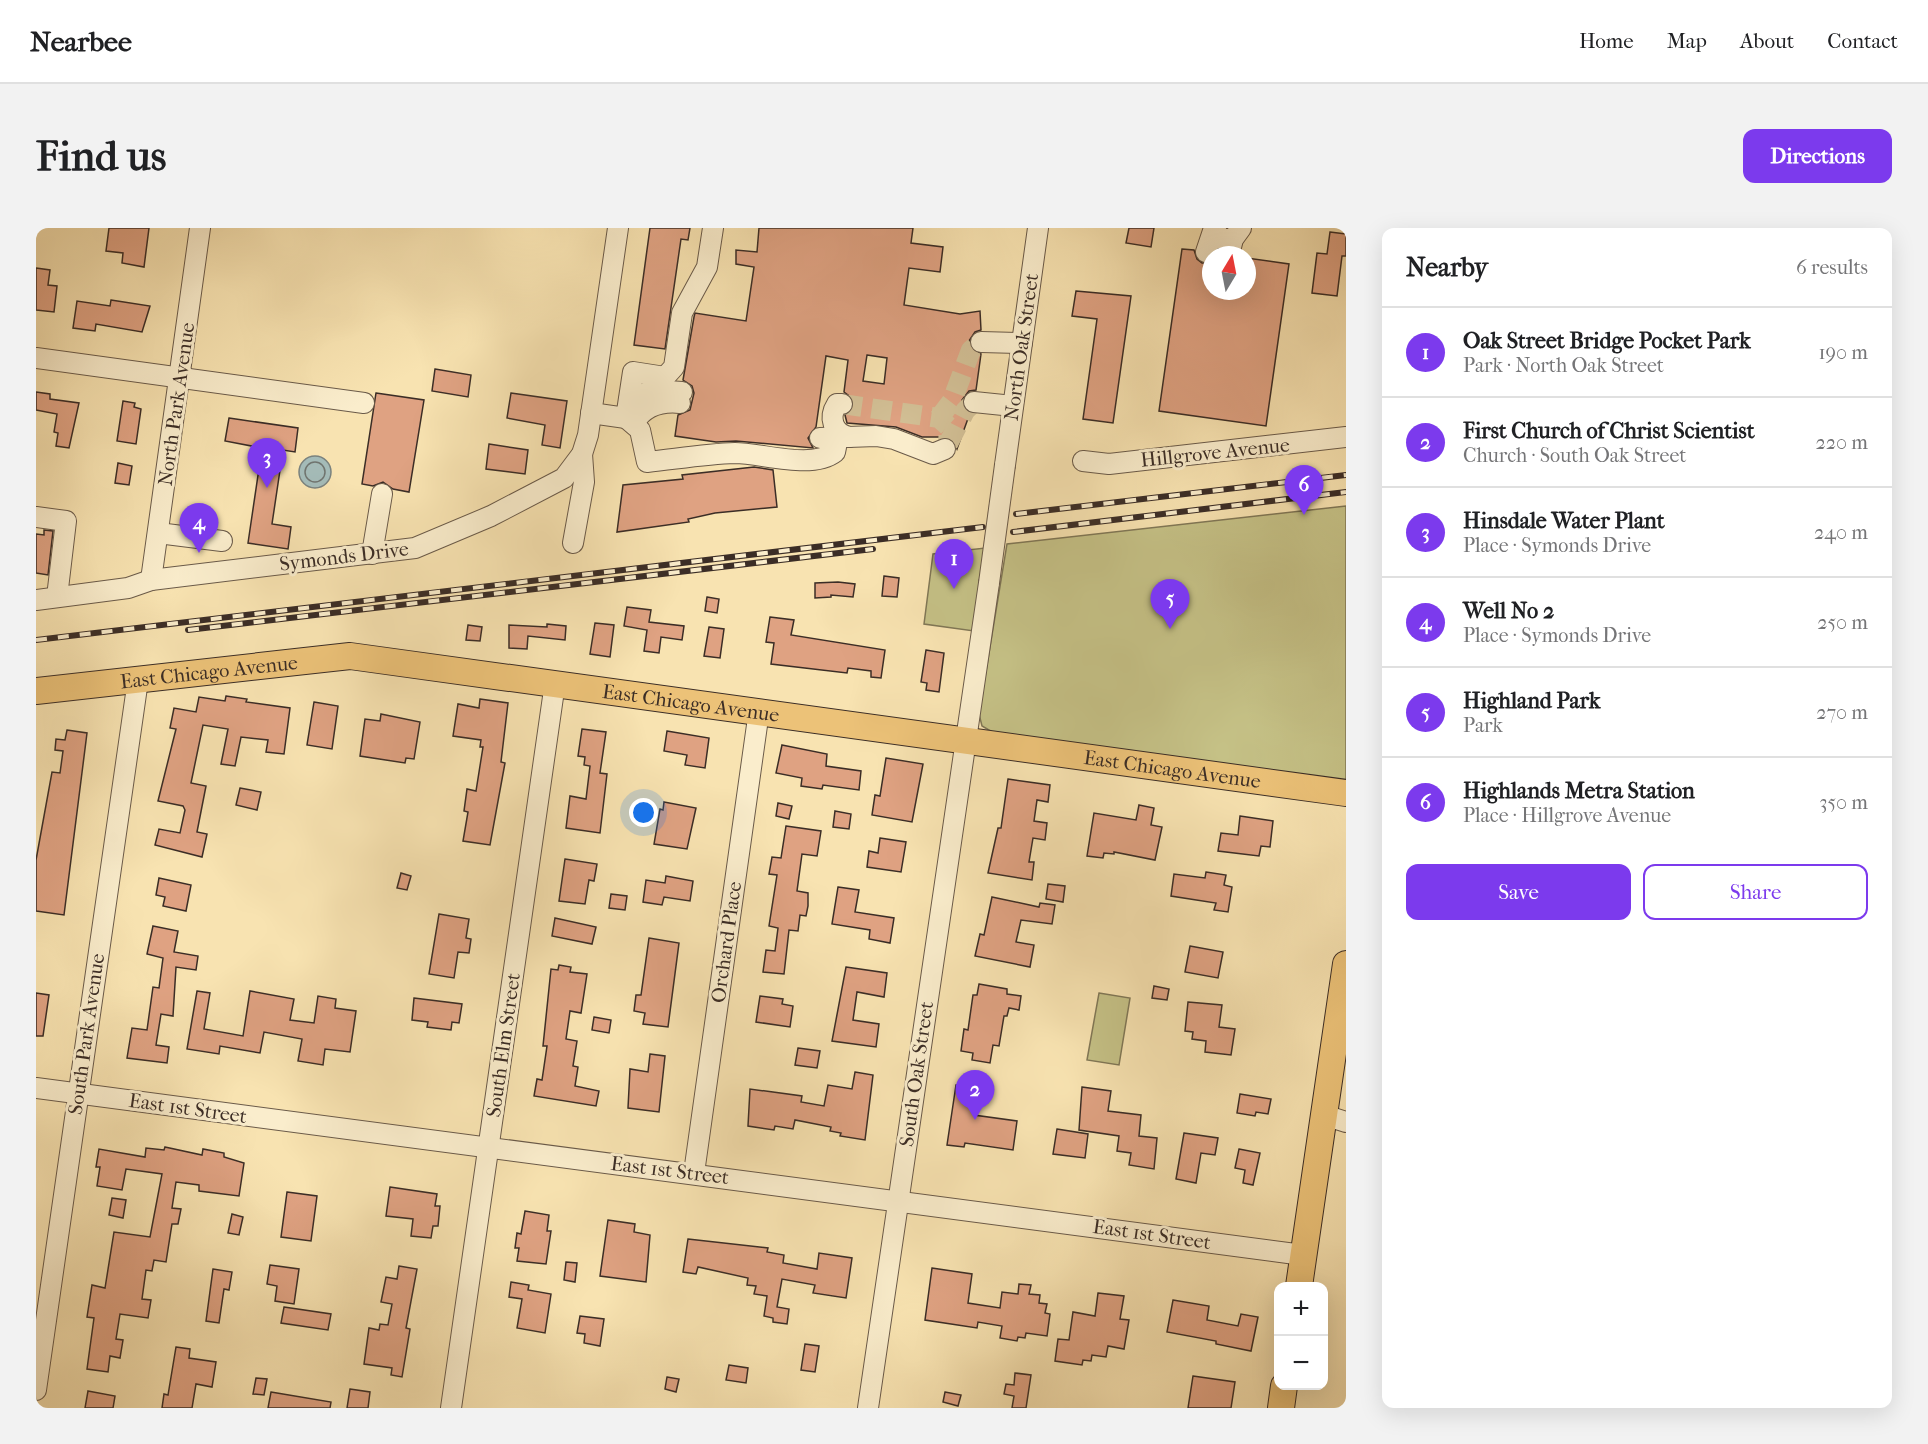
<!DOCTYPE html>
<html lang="en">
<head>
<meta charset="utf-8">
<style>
	body { margin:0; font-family:"IM FELL French Canon",serif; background:#f2f2f2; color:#202124 }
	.controls { position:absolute; right:18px; bottom:18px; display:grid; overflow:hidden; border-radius:12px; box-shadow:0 6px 24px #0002 }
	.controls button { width:54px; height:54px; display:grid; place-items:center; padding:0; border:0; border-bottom:2px solid #e0e0e0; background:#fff; color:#202124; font:30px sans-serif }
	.compass { position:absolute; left:1166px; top:18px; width:54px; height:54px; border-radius:50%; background:#fff; box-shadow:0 6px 24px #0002; rotate:10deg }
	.you { position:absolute; left:608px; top:585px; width:21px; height:21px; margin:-15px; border:4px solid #fff; border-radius:50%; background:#1a73e8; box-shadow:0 0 0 9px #1a73e833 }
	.badge { display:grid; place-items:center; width:39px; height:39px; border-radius:50%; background:#7c3aed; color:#fff; font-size:20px; font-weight:700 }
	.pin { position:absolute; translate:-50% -50px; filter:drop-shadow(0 2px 3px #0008) }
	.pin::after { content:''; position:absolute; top:32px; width:21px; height:18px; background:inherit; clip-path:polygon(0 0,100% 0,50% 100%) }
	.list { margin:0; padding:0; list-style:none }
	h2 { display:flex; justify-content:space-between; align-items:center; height:78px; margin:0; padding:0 24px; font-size:26px }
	h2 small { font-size:20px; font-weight:400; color:#757577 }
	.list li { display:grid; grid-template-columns:39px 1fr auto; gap:18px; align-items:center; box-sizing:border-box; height:90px; padding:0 24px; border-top:2px solid #e0e0e0 }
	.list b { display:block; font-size:22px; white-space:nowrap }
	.list p { margin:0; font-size:20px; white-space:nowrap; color:#757577 }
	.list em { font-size:20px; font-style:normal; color:#757577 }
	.actions { display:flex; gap:12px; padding:18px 24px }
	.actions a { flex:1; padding:14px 0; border:2px solid #7c3aed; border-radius:12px; text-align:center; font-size:21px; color:#7c3aed }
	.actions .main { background:#7c3aed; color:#fff }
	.map { position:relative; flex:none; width:1310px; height:1180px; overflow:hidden; border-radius:12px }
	header { display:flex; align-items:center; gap:36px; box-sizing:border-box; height:84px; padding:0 30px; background:#fff; border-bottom:2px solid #e0e0e0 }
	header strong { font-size:28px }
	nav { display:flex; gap:33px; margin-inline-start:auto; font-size:21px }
	.intro { display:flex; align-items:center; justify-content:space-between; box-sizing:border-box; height:144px; padding:0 36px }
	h1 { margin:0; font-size:42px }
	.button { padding:15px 27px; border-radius:12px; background:#7c3aed; color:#fff; font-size:21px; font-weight:700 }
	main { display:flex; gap:36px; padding:0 36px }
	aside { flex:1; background:#fff; border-radius:12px; box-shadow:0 6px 24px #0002 }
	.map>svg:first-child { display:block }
	.green { fill:#c5c186; stroke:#807756; stroke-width:1.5 }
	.water { fill:#a4bbb8; stroke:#7a827e; stroke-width:1.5 }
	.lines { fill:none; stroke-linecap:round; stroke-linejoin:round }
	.shore { stroke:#70746f; stroke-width:1.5 }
	.building { fill:#dfa282; stroke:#3b2d26; stroke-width:1.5; fill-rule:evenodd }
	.minor-tunnel { stroke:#d2bf95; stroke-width:20; stroke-dasharray:20 10; stroke-linecap:butt }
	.minor-casing { stroke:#6a5a49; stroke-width:22 }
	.major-casing { stroke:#3b2d26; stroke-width:28 }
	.minor { stroke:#faedcc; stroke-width:20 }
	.major { stroke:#ecc278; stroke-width:26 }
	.rail-casing { stroke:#3b2d26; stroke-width:6 }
	.rail { stroke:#faedcc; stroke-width:4; stroke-dasharray:11; stroke-linecap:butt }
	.minor-bridge-casing { stroke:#6a5a49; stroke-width:22; stroke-linecap:butt }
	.minor-bridge { stroke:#faedcc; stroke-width:20 }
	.labels { text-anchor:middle; stroke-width:6; stroke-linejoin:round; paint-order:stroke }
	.street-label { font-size:20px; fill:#3b2d26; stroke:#faedcc }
</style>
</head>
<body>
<header>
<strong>Nearbee</strong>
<nav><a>Home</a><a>Map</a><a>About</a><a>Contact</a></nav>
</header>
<div class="intro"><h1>Find us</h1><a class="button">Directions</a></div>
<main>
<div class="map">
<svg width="1310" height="1180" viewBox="0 0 1310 1180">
	<rect width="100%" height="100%" fill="#f8e3b1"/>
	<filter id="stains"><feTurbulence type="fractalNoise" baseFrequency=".00333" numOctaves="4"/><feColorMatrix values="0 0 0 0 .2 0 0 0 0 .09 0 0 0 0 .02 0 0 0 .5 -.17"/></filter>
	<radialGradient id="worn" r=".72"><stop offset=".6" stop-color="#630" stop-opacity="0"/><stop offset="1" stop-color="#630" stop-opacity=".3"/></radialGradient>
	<!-- green -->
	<g class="green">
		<polygon points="1310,278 1310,554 958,505 946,498 943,486 971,316"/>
		<polygon points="949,320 938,403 888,396 897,326"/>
		<polygon points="1063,765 1094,770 1083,837 1051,832"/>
	</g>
	<!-- water -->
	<circle class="water" cx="279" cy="244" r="16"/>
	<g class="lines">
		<!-- shore -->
		<circle class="shore" cx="279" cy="244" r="10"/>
	</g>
	<!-- building -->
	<g class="building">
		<polygon points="73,0 113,0 108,39 86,35 87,25 70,23"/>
		<polygon points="614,0 654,0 652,12 645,11 629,121 598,117"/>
		<path d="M723,0H877L875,15L907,19L904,44L873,40L868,77L924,86L944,83L945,102L939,104L933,113L935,120L945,126L940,162L933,163L926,172L927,179L934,185L921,221L917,212L911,209H886L860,199L811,195L809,187L816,182L818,177L816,170L808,164L812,132L790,128L780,199L772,210L777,220L700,213L680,214L639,208L642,187L654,182L658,165L656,158L647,152L658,89L659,85L710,93L718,39L700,36V22L721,24ZM831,127L851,130L848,156L827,153Z"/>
		<polygon points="1093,0 1118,0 1115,19 1090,15"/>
		<polygon points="1294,4 1310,6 1310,28 1306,28 1301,68 1276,65 1281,25 1291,26"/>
		<polygon points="1146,21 1158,22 1161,31 1166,35 1175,35 1175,63 1211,63 1211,30 1253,36 1230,198 1123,183"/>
		<polygon points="0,40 14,42 12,57 21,58 18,84 0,82"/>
		<polygon points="1040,63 1095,68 1077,195 1047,191 1061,91 1036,88"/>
		<polygon points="75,72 114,78 106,104 60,96 59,103 37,100 41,73 74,78"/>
		<polygon points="399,141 435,147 432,169 396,163"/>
		<polygon points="0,164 14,166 14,171 43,175 33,220 20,218 22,205 18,204 21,186 0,182"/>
		<polygon points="340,165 388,172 373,264 357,261 347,254 337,258 326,256"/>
		<polygon points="475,165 531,173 524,220 506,217 509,197 471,190"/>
		<polygon points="87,173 99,175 98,179 105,181 100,216 81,213"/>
		<polygon points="193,190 262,200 259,224 247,222 236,296 255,299 252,321 212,315 226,220 189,213"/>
		<polygon points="453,216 492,222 489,246 450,241"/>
		<polygon points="82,235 96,238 93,257 79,255"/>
		<polygon points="718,239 737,242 741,279 679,285 652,291 653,294 581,304 587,257 647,251 646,247"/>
		<polygon points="8,302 17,303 12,347 0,345 0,306 8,307"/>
		<polygon points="848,348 863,350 861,369 846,368"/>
		<polygon points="802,354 819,356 817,369 795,367 795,369 779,370 779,355"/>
		<polygon points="671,369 683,371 681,385 669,383"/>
		<polygon points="591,379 615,382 613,394 648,398 646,412 625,409 623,425 608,423 611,402 588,398"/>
		<polygon points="734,389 758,392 755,407 849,422 845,450 835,449 835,443 812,440 811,445 735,436 738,415 730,414"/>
		<polygon points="559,395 578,397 574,429 554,426"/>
		<polygon points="511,396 530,398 529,412 492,408 491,421 473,420 473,397 511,399"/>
		<polygon points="432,397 446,399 444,413 430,412"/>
		<polygon points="673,399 688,401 684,430 668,428"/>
		<polygon points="890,422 908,425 903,464 890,462 891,455 885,454"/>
		<polygon points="190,468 211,471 210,474 254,480 248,526 230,524 232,512 205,509 199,538 185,536 192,501 167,497 155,555 170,558 161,604 171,606 166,629 119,617 123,601 144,605 149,582 147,578 122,573 140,501 134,500 138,480 160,484 163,469 189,473"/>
		<polygon points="444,471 472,475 465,534 469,535 454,617 427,613 432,584 428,583 431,561 440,563 447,519 444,519 445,512 417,508 422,476 443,480"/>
		<polygon points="278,474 302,478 296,521 271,517"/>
		<polygon points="345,486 384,494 378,531 370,530 369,535 324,528 329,491 344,493"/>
		<polygon points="546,501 570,504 564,545 571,546 564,605 530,600 534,568 550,571 554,538 548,537 549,529 542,528"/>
		<polygon points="31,502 51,505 28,687 0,683 0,632 16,544 24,545 27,523 19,522 20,511 29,512"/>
		<polygon points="631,503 673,510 669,540 649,537 651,527 628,523"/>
		<polygon points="746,517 791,526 790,538 825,543 823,562 787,557 786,561 765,558 766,550 740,545"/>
		<polygon points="850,530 887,536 876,594 836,587 839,567 844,568"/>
		<polygon points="972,551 1014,557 1012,574 1001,572 998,593 1011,595 1009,612 997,610 993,634 998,634 996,652 952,645 962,600 965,600"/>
		<polygon points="204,560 225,564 221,582 200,577"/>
		<polygon points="628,574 660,580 651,621 618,616 624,581 627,582"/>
		<polygon points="742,575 756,578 753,591 740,588"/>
		<polygon points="1103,577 1118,580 1115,597 1126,599 1119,632 1078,624 1078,626 1068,625 1067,630 1051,628 1058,585 1100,592"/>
		<polygon points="799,583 815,586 813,601 797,599"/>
		<polygon points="1204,588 1237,593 1234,619 1225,618 1223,628 1182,623 1185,605 1202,607"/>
		<polygon points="750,598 785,603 781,628 766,626 761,663 772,665 772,678 770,688 764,687 762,703 753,702 748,746 727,744 730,722 739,723 742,700 733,698 741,647 733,646 736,629 745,630"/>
		<polygon points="844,610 870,614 865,644 831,639 833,623 842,625"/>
		<polygon points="529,631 561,636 558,653 553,652 549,676 523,673"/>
		<polygon points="1170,644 1190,647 1188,657 1196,659 1192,684 1178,682 1180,675 1135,668 1138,646 1169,650"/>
		<polygon points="365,645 375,648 371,662 361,660"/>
		<polygon points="630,648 657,653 654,673 628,669 626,677 607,674 610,652 629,655"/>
		<polygon points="123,650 155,657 150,683 127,678 129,669 120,667"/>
		<polygon points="1012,656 1029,658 1027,674 1010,671"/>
		<polygon points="802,659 823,662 819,684 858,690 854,715 833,711 834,702 796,696"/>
		<polygon points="575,666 591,668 589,682 573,680"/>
		<polygon points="956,669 1003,679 1004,675 1019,677 1016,696 985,692 980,714 998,717 994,739 939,728 944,706 948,707"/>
		<polygon points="403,686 433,691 430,710 435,711 433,725 422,724 418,750 393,746"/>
		<polygon points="519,690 560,699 556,716 516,708"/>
		<polygon points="117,698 142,703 138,724 162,728 160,742 140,739 137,788 125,786 120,817 133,819 131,835 91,830 96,800 111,802 117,759 123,760 127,730 111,726"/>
		<polygon points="613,710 643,715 632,799 607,796 609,785 598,783 600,767 605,767"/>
		<polygon points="1154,718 1187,724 1182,750 1149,744"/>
		<polygon points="523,737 535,739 534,744 551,746 545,785 534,783 530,811 541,813 537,838 542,839 539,858 563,863 560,878 498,868 501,851 506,852 511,818 507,818 515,741 522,742"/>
		<polygon points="810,739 851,745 848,769 821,764 817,792 843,796 840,819 796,813"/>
		<polygon points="943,756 971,761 971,766 985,768 983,782 973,780 971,788 968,788 963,818 957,817 954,835 936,832 937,825 925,823 928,801 932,802 937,767 941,767"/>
		<polygon points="1118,758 1133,761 1131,772 1116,770"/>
		<polygon points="161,763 174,765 168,801 207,808 214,763 258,771 254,792 278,795 282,768 300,771 299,780 320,783 314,824 289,821 287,837 262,833 266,811 228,804 224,825 184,818 183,826 151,821"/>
		<polygon points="0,765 13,767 7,808 0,808"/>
		<polygon points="724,768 747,771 746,776 757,778 754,799 720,794"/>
		<polygon points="378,770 426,776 423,795 416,794 415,802 391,799 392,794 376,792"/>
		<polygon points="1152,774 1186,777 1183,799 1199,801 1195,827 1169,824 1170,813 1156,811 1157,804 1149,803"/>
		<polygon points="558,789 575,792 573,805 556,802"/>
		<polygon points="762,820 784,823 781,840 759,837"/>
		<polygon points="614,826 629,828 623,884 592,880 594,841 612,844"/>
		<polygon points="819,844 837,847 829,912 804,908 805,905 794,903 795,899 759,892 757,901 739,898 738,902 712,898 714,861 766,868 765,874 788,878 792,857 816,861"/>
		<polygon points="920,857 942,860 938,887 981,893 977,922 929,915 928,919 911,917"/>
		<polygon points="1046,859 1075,863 1072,883 1105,887 1103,908 1121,910 1118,941 1093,937 1095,925 1081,923 1083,908 1043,902"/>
		<polygon points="1204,866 1235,871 1232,886 1220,884 1219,888 1201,885"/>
		<polygon points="1021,901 1052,906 1049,930 1017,926"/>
		<polygon points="1148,905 1182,910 1179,927 1165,925 1160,955 1140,951"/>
		<polygon points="129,919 166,927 167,921 188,925 188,929 208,935 203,968 163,963 163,957 140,954 136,980 145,981 142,996 136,996 130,1034 118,1032 116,1043 110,1042 106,1071 115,1072 112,1090 84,1086 80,1111 87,1112 84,1130 74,1128 72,1144 51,1141 58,1090 51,1089 56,1057 69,1060 78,1004 114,1009 126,946 90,941 86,962 61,958 64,939 60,939 63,921 109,929 110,920 128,922"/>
		<polygon points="1203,921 1224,925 1217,957 1207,955 1209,942 1199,940"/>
		<polygon points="354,959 401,966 399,978 404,978 402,998 397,998 395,1010 375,1008 377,991 350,988"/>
		<polygon points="251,964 281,968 275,1013 245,1009"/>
		<polygon points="76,970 90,972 87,990 73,987"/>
		<polygon points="489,983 513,987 511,1003 515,1003 510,1036 481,1033 483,1020 479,1020 481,1005 485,1006"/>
		<polygon points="196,986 207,989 203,1007 192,1005"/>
		<polygon points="572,992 599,996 598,1004 614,1007 610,1054 564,1048"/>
		<polygon points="652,1011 732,1020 731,1024 748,1027 747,1035 781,1041 783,1025 816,1030 810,1070 777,1065 779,1057 746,1051 741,1079 753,1081 751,1096 737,1094 737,1090 728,1088 731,1068 718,1066 720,1058 711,1057 712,1050 662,1039 660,1046 647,1044"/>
		<polygon points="530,1034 541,1035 539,1054 528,1052"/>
		<polygon points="234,1037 263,1041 258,1076 239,1073 241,1058 231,1056"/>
		<polygon points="363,1038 381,1041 370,1100 374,1101 366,1149 355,1147 356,1140 328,1136 333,1100 343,1102 344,1096 352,1097 356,1076 345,1074 350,1049 361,1051"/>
		<polygon points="896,1040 936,1046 932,1075 964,1080 966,1064 982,1066 983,1056 995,1057 993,1066 1004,1067 1003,1075 1011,1076 1009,1085 1014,1086 1011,1108 990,1105 989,1110 982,1109 981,1113 964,1110 966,1098 942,1094 941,1100 889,1092"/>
		<polygon points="177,1041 196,1044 193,1062 188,1061 183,1095 170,1093"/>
		<polygon points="475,1054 493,1057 492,1062 515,1066 509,1105 481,1100 486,1071 473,1069"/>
		<polygon points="1062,1065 1088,1068 1084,1091 1093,1092 1088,1121 1072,1118 1070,1129 1056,1127 1055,1133 1047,1132 1046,1137 1019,1133 1022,1111 1033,1112 1037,1084 1059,1088"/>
		<polygon points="1137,1072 1173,1078 1171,1092 1202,1098 1205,1086 1222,1089 1215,1123 1180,1116 1180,1113 1131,1104"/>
		<polygon points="248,1079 295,1086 292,1102 245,1095"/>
		<polygon points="544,1088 568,1091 564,1118 548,1115 549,1106 541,1105"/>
		<polygon points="769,1116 783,1118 779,1144 765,1142"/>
		<polygon points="140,1119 154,1121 153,1130 180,1134 176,1159 160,1156 156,1180 126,1180 128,1166 132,1167"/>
		<polygon points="693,1137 712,1140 710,1155 690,1152"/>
		<polygon points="979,1145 995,1147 990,1180 976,1180 978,1168 968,1166 970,1156 978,1157"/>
		<polygon points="1157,1148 1199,1154 1195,1180 1152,1180"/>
		<polygon points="631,1149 643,1151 640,1164 629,1161"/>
		<polygon points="220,1150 231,1151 228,1167 217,1166"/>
		<polygon points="314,1161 334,1164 332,1180 311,1180"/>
		<polygon points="52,1163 79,1168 77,1180 49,1180"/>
		<polygon points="235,1164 295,1174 294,1180 232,1180"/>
		<polygon points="909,1164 925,1167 922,1178 907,1174"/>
	</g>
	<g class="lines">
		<!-- minor-tunnel -->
		<g class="minor-tunnel">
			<polyline points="806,176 903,190 913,199 912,216"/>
			<polyline points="903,190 916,173 935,122 945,114"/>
			<polyline points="912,216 929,183 938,174"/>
		</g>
		<!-- minor casing -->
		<g class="minor-casing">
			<g id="minor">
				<polyline points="1179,0 1183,10 1197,11"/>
				<polyline points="1170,24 1178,0"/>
				<polyline points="1193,27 1197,11 1205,0"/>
				<polyline points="945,114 986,115"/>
				<polyline points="0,130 328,175"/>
				<polyline points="593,172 617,162 646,164"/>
				<polyline points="938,174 977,178"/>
				<path d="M806,176H801C792,190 797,205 813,209"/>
				<polyline points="555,185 590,190 597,144 629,149 638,139 646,85 671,39 677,0"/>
				<path d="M590,190L604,202L611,234C640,231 669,226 699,225C726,225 776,242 799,224L800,219L788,210"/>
				<path d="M598,195C608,178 624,173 644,175"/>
				<polyline points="784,210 840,208 858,211 897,226 909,221"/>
				<polyline points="1047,233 1073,236 1310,209"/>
				<polyline points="969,237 1002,0"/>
				<polyline points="0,289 30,293 21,369"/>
				<polyline points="122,305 186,313"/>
				<polyline points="537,315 548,254 546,226"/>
				<polyline points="336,326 346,266"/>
				<polyline points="115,352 164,0"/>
				<polyline points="0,372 92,360 115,352 379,320 455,288 528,250 546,226 552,207 582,0"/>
				<polyline points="0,860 1267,1027"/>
				<polyline points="1288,887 1310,894"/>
				<polyline points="658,945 723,483"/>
				<polyline points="0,1162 102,452"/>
				<polyline points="415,1180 519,455"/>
				<polyline points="832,1180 953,355"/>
			</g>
		</g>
		<!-- major casing -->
		<g class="major-casing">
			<g id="major">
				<path id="s1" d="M0,463L314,428L1310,565"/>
				<polyline points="1263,1058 1310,736"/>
				<polyline points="1245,1180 1248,1158"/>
			</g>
		</g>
		<!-- minor -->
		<use href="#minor" class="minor"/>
		<!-- major -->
		<use href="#major" class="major"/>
		<!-- rail casing -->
		<g class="rail-casing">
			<g id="rail">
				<polyline points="980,286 1310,247"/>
				<polyline points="977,304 1310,264"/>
				<polyline points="152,402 837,321"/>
				<polyline points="0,412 947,299"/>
			</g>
		</g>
		<!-- rail -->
		<use href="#rail" class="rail"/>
		<!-- minor-bridge casing -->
		<g class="minor-bridge-casing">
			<polyline id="minor-bridge" points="953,355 969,237"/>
		</g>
		<!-- minor-bridge -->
		<use href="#minor-bridge" class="minor-bridge"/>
	</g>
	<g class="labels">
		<!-- street labels -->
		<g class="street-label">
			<text transform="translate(985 119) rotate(-82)" y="7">North Oak Street</text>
			<text transform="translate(140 176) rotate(-82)" y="7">North Park Avenue</text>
			<text transform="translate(1179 224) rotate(-6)" y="7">Hillgrove Avenue</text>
			<text transform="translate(308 328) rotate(-7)" y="7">Symonds Drive</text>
			<text dy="7" stroke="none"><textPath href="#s1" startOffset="174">East Chicago Avenue</textPath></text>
			<text dy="7" stroke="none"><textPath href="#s1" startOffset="660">East Chicago Avenue</textPath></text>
			<text dy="7" stroke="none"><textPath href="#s1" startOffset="1146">East Chicago Avenue</textPath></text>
			<text transform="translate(690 714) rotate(-82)" y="7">Orchard Place</text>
			<text transform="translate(50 806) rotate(-82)" y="7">South Park Avenue</text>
			<text transform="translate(467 817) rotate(-82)" y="7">South Elm Street</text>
			<text transform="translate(880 846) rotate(-82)" y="7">South Oak Street</text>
			<text transform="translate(152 880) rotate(8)" y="7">East 1st Street</text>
			<text transform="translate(634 942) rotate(7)" y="7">East 1st Street</text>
			<text transform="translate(1116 1006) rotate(8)" y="7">East 1st Street</text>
		</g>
	</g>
	<rect width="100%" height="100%" filter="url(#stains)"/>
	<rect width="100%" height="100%" fill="url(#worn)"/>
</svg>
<div class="controls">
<button>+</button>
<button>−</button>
</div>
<svg class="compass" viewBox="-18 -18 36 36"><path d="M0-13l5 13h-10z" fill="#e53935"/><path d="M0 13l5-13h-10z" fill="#757577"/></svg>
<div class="you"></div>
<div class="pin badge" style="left:918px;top:361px">1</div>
<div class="pin badge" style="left:939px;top:892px">2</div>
<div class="pin badge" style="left:231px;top:260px">3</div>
<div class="pin badge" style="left:163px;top:325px">4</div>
<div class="pin badge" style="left:1134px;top:401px">5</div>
<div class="pin badge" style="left:1268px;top:287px">6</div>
</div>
<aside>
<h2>Nearby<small>6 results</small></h2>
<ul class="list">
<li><span class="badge">1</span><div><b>Oak Street Bridge Pocket Park</b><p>Park · North Oak Street</p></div><em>190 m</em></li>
<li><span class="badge">2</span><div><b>First Church of Christ Scientist</b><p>Church · South Oak Street</p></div><em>220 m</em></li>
<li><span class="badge">3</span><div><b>Hinsdale Water Plant</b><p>Place · Symonds Drive</p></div><em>240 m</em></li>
<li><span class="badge">4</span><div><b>Well No 2</b><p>Place · Symonds Drive</p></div><em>250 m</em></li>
<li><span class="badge">5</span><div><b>Highland Park</b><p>Park</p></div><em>270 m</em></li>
<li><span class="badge">6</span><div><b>Highlands Metra Station</b><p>Place · Hillgrove Avenue</p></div><em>350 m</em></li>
</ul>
<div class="actions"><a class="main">Save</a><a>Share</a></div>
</aside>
</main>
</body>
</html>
